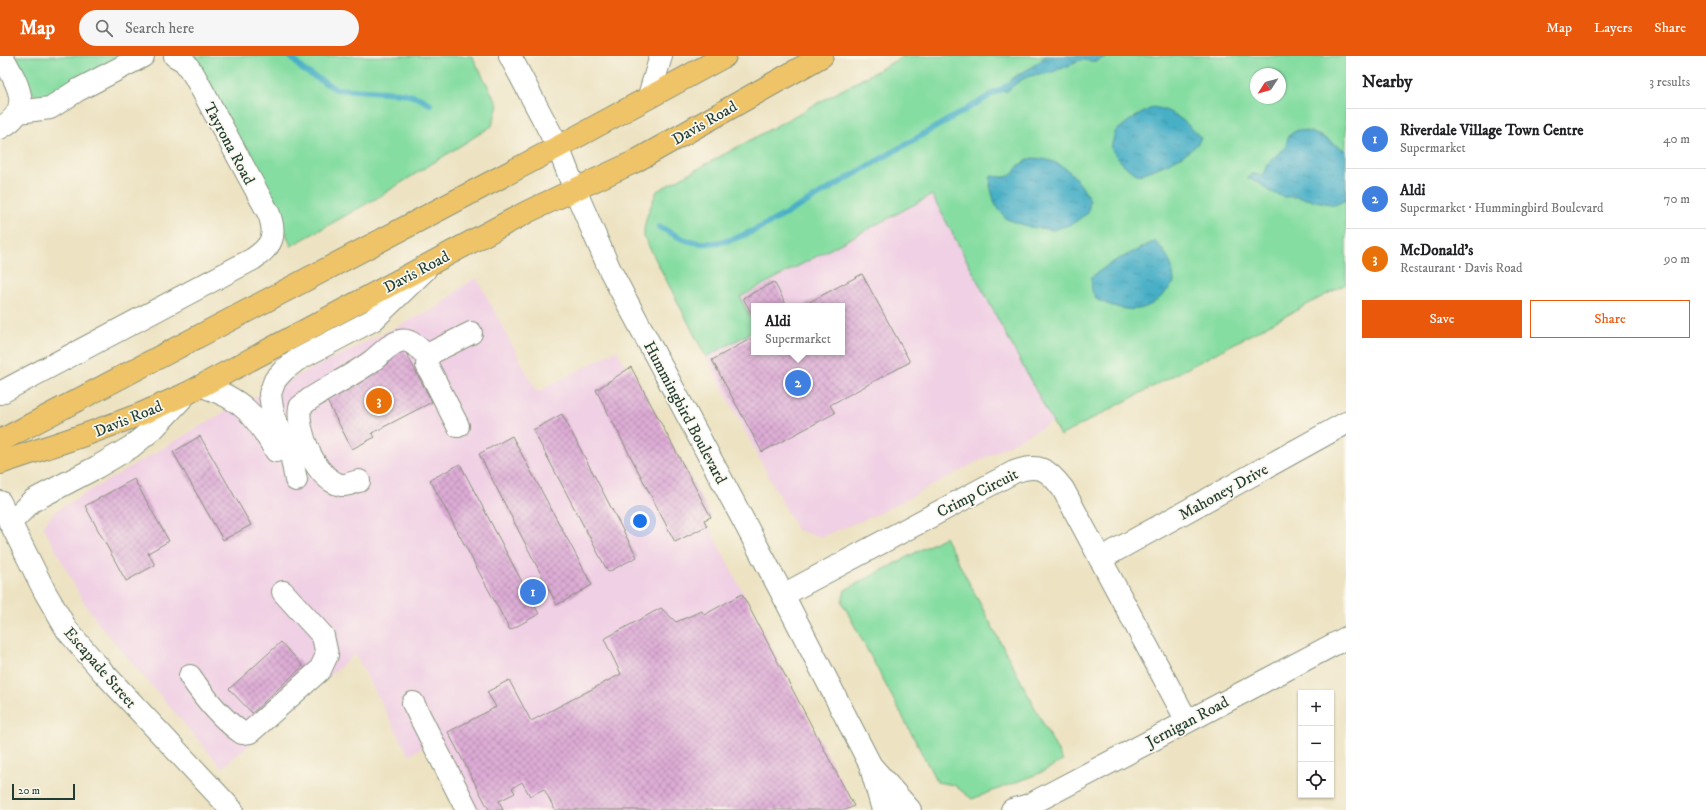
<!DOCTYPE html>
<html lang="en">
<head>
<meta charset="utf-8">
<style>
	body { margin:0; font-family:"IM FELL DW Pica",serif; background:#f6f6f6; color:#202124 }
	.controls { position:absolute; right:12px; bottom:12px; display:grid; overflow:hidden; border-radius:0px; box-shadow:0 1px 3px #0004 }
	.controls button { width:36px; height:36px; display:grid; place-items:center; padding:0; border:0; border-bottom:1px solid #e0e0e0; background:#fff; color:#202124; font:20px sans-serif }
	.compass { position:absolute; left:1250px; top:12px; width:36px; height:36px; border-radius:50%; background:#fff; box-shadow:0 1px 3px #0004; rotate:234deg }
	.scale { position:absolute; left:12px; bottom:10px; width:63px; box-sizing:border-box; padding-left:4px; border:2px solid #1f3d34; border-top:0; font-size:11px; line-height:14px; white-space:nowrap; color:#1f3d34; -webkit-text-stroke:3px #fbf7ec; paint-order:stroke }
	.you { position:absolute; left:640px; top:465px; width:14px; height:14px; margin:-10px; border:3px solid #fff; border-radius:50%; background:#1a73e8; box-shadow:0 0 0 6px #1a73e833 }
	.badge { display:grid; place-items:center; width:26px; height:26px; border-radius:50%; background:#ea580c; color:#fff; font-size:13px; font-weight:700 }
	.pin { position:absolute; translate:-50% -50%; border:2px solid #fff; box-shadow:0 1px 4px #0006 }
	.popup { position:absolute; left:751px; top:247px; width:94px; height:52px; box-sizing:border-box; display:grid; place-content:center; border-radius:0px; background:#fff; filter:drop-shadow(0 1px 3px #0005); font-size:13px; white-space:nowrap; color:#757577 }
	.popup b { font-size:15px; color:#202124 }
	.popup::after { content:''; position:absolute; left:50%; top:100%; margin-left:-8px; border:8px solid transparent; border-top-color:#fff }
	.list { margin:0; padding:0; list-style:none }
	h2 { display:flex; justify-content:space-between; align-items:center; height:52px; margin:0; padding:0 16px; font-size:17px }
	h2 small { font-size:13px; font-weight:400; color:#757577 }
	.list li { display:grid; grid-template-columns:26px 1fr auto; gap:12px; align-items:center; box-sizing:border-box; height:60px; padding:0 16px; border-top:1px solid #e0e0e0 }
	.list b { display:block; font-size:15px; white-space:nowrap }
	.list p { margin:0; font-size:13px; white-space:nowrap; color:#757577 }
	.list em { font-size:13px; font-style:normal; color:#757577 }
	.actions { display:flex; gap:8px; padding:12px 16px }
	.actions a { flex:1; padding:9px 0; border:1px solid #ea580c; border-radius:0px; text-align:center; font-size:14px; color:#ea580c }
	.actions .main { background:#ea580c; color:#fff }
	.icon { flex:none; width:22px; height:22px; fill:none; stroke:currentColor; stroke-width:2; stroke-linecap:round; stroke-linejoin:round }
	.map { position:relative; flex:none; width:1346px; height:754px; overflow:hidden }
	header { display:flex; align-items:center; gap:24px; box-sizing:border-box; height:56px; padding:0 20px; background:#ea580c; color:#fff }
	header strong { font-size:19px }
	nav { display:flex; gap:22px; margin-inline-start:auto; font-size:14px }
	.search { width:280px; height:36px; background:#f6f6f6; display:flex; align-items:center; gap:10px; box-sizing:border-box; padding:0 14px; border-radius:22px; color:#757577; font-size:15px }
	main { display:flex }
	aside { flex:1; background:#fff }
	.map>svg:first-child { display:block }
	.built { fill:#f0d0e4 }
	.park { fill:#86dda2; stroke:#528d6b; fill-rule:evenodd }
	.water { fill:url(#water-ripples); stroke:#33767d }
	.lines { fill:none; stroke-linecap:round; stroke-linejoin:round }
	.stream { stroke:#47afc6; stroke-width:6 }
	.building { fill:url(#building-cross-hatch) }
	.minor-casing { stroke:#86907c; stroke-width:24 }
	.major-casing { stroke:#86907c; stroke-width:24 }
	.minor { stroke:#fff; stroke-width:22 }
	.major { stroke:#efc469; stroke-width:22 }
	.labels { text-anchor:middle; stroke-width:3.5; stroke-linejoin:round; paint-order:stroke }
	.street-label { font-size:16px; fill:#1f3d34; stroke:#fbf7ec }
</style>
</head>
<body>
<header>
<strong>Map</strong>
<div class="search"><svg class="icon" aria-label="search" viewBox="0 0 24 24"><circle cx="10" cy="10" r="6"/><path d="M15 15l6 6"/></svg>Search here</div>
<nav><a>Map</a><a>Layers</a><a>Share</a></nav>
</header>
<main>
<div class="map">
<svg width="1346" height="754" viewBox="0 0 1346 754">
	<defs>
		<pattern id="water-ripples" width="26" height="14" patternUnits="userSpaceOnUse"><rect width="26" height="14" fill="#47afc6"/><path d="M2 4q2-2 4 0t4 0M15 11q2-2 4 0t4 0" fill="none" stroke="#3b90a2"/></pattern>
		<pattern id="building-cross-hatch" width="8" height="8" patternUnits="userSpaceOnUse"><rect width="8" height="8" fill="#deacd6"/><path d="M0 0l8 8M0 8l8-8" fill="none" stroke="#b38dae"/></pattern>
	</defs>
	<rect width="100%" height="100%" fill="#fbf7ec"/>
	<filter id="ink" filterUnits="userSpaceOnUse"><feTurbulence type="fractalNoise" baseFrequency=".025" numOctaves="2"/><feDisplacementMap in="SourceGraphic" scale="8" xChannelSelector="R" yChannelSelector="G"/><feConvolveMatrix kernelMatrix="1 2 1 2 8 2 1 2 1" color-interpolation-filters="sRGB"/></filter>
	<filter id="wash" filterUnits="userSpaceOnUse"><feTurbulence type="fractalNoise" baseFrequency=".012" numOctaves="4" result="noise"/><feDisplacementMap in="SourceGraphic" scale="16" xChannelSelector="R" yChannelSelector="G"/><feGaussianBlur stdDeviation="0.9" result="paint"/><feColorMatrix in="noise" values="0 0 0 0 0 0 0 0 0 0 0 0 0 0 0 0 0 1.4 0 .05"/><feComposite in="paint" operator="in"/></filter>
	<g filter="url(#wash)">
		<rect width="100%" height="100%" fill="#ede3c3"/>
		<!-- built -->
		<g class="built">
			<polygon points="932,139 1053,366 880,457 821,481 797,474 706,301 754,275 754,296 842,296 842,250 754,250 754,268 740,242"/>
			<polygon points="477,222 537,336 617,294 854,750 846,754 458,754 427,689 409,699 355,598 222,712 98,567 83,545 43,470 55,455 226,355 437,251 466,228"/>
		</g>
		<!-- park -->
		<g class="park">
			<polygon points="15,0 125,0 40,45 33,37"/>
			<polygon points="192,0 472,0 498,49 492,70 377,142 291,190 282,167"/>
			<path d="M904,0H1346V228L1060,380L932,139L740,241L754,268V275L706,301L644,181C643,165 651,150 657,135ZM1256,18H1280V42H1256Z"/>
			<polygon points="945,481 1063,705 1040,717 972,743 954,729 937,726 842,546 845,534"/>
		</g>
		<!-- water -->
		<g class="water">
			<path d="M1046,0H1106C1104,2 1100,4 1097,5C1085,6 1079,0 1069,11H1062C1053,19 1041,17 1030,20C1021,23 1013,30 1006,36L1003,35C1008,21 1022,18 1033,10C1038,7 1042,3 1046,0Z"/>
			<path d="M1153,51C1174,54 1187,67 1201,82C1193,100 1157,112 1139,119C1126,113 1118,104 1111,92L1115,76L1130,64Z"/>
			<path d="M1297,74C1316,75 1331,85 1346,95V144L1335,149L1296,141H1284L1269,135L1258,126L1247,122L1252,118L1263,119L1266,111L1273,102L1286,91L1288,80Z"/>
			<path d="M1032,102C1063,103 1075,118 1090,144L1088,157L1072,168L1053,174L1030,171L1006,163L995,148L990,130L991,120L1004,121L1012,119L1019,109Z"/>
			<path d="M1155,185C1167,197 1174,210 1174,227C1168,233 1163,240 1156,245C1138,260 1116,252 1097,244L1092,235L1091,221L1111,207Z"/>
		</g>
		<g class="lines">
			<!-- stream -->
			<g class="stream">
				<polyline points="290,0 303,14 336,33 402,37 419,42 430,48"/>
				<path d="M659,171C666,174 674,179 681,182C718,198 753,175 784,159L1010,28"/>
			</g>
		</g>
		<g id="blocks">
			<!-- building -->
			<g class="building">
				<polygon points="862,218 910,306 830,349 835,357 762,396 712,304 754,281 754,296 842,296 842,250 802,250"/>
				<polygon points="774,226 787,250 754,250 754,262 743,242"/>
				<polygon points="404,293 432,346 372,377 375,381 352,393 327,345"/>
				<polygon points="631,311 711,461 704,464 707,470 675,486 596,334"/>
				<polygon points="562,358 637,501 608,516 533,374"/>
				<polygon points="200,380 251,469 223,484 173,396"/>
				<polygon points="512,380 592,529 557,549 479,398"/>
				<polygon points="460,408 539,558 510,574 430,424"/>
				<polygon points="134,423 169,485 148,497 155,509 126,525 85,450"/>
				<polygon points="742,538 854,750 846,754 555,754 544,733 530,740 522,726 512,732 515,737 499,745 503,754 489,754 448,676 496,651 487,636 509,624 531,665 621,618 604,583 661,552 676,566 702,555 704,559"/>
				<polygon points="281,586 303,610 252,657 229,633"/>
			</g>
		</g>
	</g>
	<g filter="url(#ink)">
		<use href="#blocks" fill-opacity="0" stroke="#86907c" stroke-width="1"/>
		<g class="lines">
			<!-- minor casing -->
			<g class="minor-casing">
				<g id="minor">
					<polyline points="510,0 558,91 575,134 610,214 783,539 870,708 883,754"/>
					<polyline points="649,40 661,0"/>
					<polyline points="18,56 50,52 78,34 143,0"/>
					<path d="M0,72C36,53 16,26 2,0"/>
					<path d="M202,330C243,343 255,359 276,395"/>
					<path d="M0,337L253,203C272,190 277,180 269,158L194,19L184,5L175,0"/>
					<polyline points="458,370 427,309 428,301 433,296 471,277"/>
					<polyline points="296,424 291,398 273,359 270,338 275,324 284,314 297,304 373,264 425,214"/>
					<path d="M359,425C353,426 346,430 341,429C315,423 296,374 300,351L310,343C330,330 353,319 372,305C381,298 389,288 400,285C410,282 421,294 428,301"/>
					<polyline points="0,446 45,536 67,574 102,615 232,754"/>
					<polyline points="10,467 32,445 97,411 131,391 153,373 186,338"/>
					<polyline points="1100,503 1346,367"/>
					<path d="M783,539L1014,416C1039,407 1048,413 1063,433L1187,665"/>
					<path d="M190,620C204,641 222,663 242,677L250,676L320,614L327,599L323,580L283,536"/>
					<polyline points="413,647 467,754"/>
					<polyline points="873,712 910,754"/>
					<polyline points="1012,754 1029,749 1346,582"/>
				</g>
			</g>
			<!-- major casing -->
			<g class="major-casing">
				<g id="major">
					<polyline points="0,385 558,91 725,0"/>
					<polyline points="0,407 87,378 141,358 186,338 529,155 634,106 822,0"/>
				</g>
			</g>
			<!-- minor -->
			<use href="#minor" class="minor"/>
			<!-- major -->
			<use href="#major" class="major"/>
		</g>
	</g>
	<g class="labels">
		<!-- street labels -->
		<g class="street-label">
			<text transform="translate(704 66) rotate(-30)" y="6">Davis Road</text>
			<text transform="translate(230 87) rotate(62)" y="6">Tayrona Road</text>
			<text transform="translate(416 215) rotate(-28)" y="6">Davis Road</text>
			<text transform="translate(686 356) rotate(62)" y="6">Hummingbird Boulevard</text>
			<text transform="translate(128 362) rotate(-22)" y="6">Davis Road</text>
			<text transform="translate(1223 435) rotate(-29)" y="6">Mahoney Drive</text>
			<text transform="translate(977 436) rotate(-27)" y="6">Crimp Circuit</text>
			<text transform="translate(101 611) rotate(49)" y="6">Escapade Street</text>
			<text transform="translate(1187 665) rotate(-28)" y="6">Jernigan Road</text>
		</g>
	</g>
</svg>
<div class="controls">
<button>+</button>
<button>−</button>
<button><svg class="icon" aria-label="locate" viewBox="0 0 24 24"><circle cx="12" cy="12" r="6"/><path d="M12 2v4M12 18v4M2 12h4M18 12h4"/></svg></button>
</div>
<svg class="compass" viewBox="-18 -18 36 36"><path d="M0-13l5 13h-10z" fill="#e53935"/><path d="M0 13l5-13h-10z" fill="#757577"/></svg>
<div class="scale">20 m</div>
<div class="you"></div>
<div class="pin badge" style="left:533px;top:536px;background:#3f7fe0">1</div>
<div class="pin badge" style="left:798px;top:327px;background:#3f7fe0">2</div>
<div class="popup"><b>Aldi</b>Supermarket</div>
<div class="pin badge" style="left:379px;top:345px;background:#e8710a">3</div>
</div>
<aside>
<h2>Nearby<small>3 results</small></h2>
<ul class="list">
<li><span class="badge" style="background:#3f7fe0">1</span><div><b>Riverdale Village Town Centre</b><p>Supermarket</p></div><em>40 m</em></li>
<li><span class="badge" style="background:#3f7fe0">2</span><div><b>Aldi</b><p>Supermarket · Hummingbird Boulevard</p></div><em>70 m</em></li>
<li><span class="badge" style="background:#e8710a">3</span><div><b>McDonald's</b><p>Restaurant · Davis Road</p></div><em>90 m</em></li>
</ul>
<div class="actions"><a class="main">Save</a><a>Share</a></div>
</aside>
</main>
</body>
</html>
